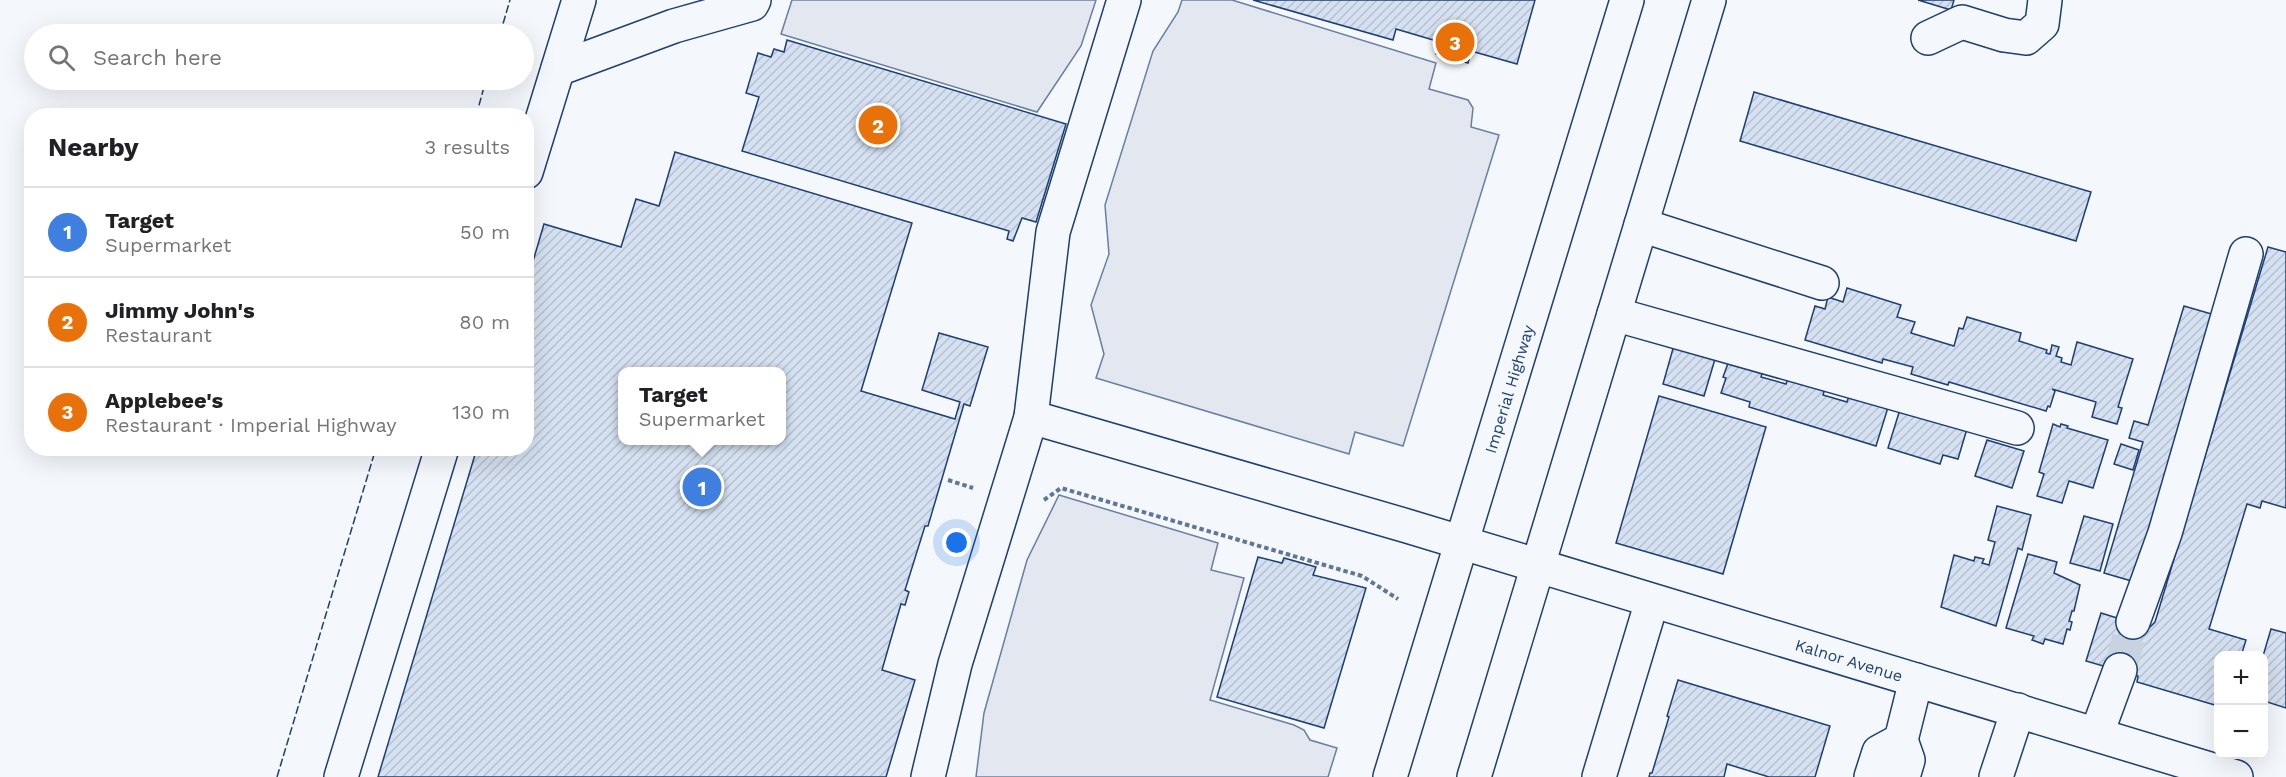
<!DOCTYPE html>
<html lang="en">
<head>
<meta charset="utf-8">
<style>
	body { margin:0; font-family:"Work Sans",sans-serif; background:#f6f6f6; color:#202124 }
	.controls { position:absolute; right:18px; bottom:18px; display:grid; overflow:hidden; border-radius:12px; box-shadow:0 6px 24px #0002 }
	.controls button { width:54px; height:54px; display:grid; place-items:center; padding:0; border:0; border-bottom:2px solid #e0e0e0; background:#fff; color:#202124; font:30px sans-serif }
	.you { position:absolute; left:957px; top:543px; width:21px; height:21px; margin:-15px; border:4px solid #fff; border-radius:50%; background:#1a73e8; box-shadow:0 0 0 9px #1a73e833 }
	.badge { display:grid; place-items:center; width:39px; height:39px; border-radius:50%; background:#0f766e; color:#fff; font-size:20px; font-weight:700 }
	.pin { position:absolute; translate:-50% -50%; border:3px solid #fff; box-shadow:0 2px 6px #0006 }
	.popup { position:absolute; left:618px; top:367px; width:168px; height:78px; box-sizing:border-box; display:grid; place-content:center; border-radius:12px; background:#fff; filter:drop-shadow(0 2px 4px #0005); font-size:20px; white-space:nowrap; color:#757577 }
	.popup b { font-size:22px; color:#202124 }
	.popup::after { content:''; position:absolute; left:50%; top:100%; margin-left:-12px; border:12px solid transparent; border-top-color:#fff }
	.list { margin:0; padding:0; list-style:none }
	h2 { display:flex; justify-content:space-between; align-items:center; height:78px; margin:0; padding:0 24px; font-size:26px }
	h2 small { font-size:20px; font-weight:400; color:#757577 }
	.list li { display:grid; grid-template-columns:39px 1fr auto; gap:18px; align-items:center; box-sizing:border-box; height:90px; padding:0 24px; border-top:2px solid #e0e0e0 }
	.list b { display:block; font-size:22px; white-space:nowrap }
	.list p { margin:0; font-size:20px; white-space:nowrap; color:#757577 }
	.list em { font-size:20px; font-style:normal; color:#757577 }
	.icon { flex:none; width:33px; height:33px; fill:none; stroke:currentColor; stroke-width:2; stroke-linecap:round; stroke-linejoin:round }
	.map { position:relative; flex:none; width:2286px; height:777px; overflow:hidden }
	.search { position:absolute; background:#fff; box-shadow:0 6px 24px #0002; left:24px; top:24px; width:510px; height:66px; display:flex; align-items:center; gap:15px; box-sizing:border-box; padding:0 21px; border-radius:33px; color:#757577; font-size:22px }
	.panel { position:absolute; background:#fff; box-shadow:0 6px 24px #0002; left:24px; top:108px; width:510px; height:348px; border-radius:24px }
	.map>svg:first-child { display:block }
	.parking { fill:#e3e8f0; stroke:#687fa3; stroke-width:1.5 }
	.building { fill:url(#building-hatch); stroke:#1d3f73; stroke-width:1.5; fill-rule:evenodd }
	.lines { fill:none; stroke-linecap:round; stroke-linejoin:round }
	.minor-tunnel { stroke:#c9d2e0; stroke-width:33; stroke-dasharray:33 16; stroke-linecap:butt }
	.minor-casing { stroke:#1d3f73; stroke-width:36 }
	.major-casing { stroke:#1d3f73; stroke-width:36 }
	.path { stroke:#5e769c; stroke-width:4; stroke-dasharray:4.5 3; stroke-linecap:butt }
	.minor { stroke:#f4f7fb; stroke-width:33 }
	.major { stroke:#f4f7fb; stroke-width:33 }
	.fence { stroke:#1d3f73; stroke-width:1.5; stroke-dasharray:8 3; stroke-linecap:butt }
	.labels { text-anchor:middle; stroke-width:4.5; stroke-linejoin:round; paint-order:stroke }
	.street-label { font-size:16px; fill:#1d3f73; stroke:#f4f7fb }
</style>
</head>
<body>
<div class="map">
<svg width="2286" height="777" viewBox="0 0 2286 777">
	<defs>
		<pattern id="building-hatch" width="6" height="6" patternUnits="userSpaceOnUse" patternTransform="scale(1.5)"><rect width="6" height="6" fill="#d5e0f0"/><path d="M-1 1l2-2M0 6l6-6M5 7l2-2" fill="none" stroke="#b6c1d1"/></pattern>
	</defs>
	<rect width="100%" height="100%" fill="#f4f7fb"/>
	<!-- parking -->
	<g class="parking">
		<polygon points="792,0 1096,0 1081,46 1037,112 781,34"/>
		<polygon points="1182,0 1232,0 1436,63 1429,89 1468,100 1473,108 1471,127 1499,135 1403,446 1355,432 1349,454 1096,378 1104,354 1091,305 1109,254 1105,205 1153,51 1178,12"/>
		<polygon points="1059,495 1218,543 1211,570 1244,578 1210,700 1294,725 1304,730 1310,740 1337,748 1328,777 976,777 984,713 1027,560"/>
	</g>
	<!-- building -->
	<g class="building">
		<polygon points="1253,0 1535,0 1517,64 1471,51 1468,63 1436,54 1440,42 1396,29 1393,40"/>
		<polygon points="1918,0 1954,0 1951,10"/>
		<polygon points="787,40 1066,124 1036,222 1022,218 1013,241 1007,239 1009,231 742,151 759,97 746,93 758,53 771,57 774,49 784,52"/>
		<polygon points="1754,92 2091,192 2076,241 1740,141"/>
		<path d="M675,152L912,223L861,391L955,419L960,402L922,390L939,333L988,347L970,406L964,404L928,526H925L905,590L909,592L905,605L901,604L882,670L915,680L886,777H378L477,448H526V285L544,224L621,247L636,199L659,206ZM622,372H782V440H622Z"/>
		<polygon points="2268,247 2286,252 2286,508 2262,501 2260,508 2247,504 2209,629 2246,640 2241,656 2218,656 2218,706 2137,682 2138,676 2086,661 2101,613 2149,628 2155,622"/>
		<polygon points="1847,288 1901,305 1897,317 1915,322 1911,333 1954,346 1959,328 1963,329 1967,317 2021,333 2019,341 2047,350 2046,353 2050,354 2052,345 2059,347 2056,356 2062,358 2061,362 2071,365 2077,342 2133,359 2118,407 2122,408 2117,424 2092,417 2096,402 2052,389 2055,391 2050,407 2048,406 2046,411 1949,382 1948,385 1911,374 1913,367 1883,359 1882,363 1805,340 1815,306 1825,309 1828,297 1843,302"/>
		<polygon points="2184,306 2215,315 2135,582 2104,573 2143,442 2129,438 2134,421 2148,425"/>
		<polygon points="1676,338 1718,349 1704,396 1663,384"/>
		<polygon points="1734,347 1767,357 1761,377 1786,384 1791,370 1827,382 1823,395 1847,402 1851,389 1890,401 1876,446 1749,407 1750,402 1721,393 1726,378 1723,377"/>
		<polygon points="1659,396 1766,427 1723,574 1616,543"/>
		<polygon points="1902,403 1969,422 1958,459 1943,455 1940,464 1888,448"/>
		<polygon points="2053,424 2060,427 2061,424 2068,426 2067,428 2108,440 2093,488 2069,481 2062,503 2037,496 2044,474 2039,472"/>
		<polygon points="1987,440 2024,451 2012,488 1975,476"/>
		<polygon points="2121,444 2139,450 2133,470 2114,464"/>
		<polygon points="1997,506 2031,515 2022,550 2018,548 1996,626 1941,607 1954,555 1974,561 1975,557 1984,559 1982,563 1989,565 1995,542 1988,540"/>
		<polygon points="2084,516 2113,524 2100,571 2070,563"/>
		<polygon points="2028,554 2057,562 2054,573 2080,585 2074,611 2072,611 2069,621 2072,622 2070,630 2067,629 2063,644 2045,639 2043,644 2032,640 2034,636 2006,628"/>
		<polygon points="1258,557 1282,563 1284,558 1316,567 1313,575 1366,588 1324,728 1217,697"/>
		<polygon points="2271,629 2286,633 2286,708 2264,701 2263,656"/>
		<polygon points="1678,680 1830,726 1815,777 1769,777 1727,764 1724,777 1649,777 1650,773 1652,773 1669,717 1667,716"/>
	</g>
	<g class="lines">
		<!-- minor-tunnel -->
		<polyline class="minor-tunnel" points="2120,670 2133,622"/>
		<!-- minor casing -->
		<g class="minor-casing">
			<g id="minor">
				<polyline points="1928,38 1962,22 2004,35 2026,38 2042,24 2045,0"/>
				<polyline points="558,69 674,26 752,4 754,0"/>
				<polyline points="526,172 579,0"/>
				<polyline points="1641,225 1822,283"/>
				<polyline points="1614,314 2017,428"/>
				<polyline points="1031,417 1407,526 2236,777"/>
				<polyline points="2133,622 2165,533 2246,254"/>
				<polyline points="2097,733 2120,670"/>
				<polyline points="1901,740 1908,760 1903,777"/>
				<polyline points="341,777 442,448"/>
				<polyline points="928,777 955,664 1031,417 1053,232 1124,0"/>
				<polyline points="1599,777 1652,601"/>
				<polyline points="1871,777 1879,752 1901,740 1916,680"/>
				<polyline points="1996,777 2018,710"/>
			</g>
		</g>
		<!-- major casing -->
		<g class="major-casing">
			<g id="major">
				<polyline points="1390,777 1627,0"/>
				<polyline points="1474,777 1709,0"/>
			</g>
		</g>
		<!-- path -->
		<g class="path">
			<polyline points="948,480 973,488"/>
			<polyline points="1044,500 1061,488 1362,576 1398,599"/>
		</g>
		<!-- minor -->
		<use href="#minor" class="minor"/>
		<!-- major -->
		<use href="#major" class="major"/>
		<!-- fence -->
		<g class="fence">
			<polyline points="500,34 510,0"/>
			<polyline points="476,116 486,80"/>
			<polyline points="277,777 376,448"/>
		</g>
	</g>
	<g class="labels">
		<!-- street labels -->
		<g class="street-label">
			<text transform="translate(1509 389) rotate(-73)" y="6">Imperial Highway</text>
			<text transform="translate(1849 660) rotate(17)" y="6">Kalnor Avenue</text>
		</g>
	</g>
</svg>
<div class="controls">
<button>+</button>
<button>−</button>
</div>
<div class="you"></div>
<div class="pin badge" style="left:702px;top:487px;background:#3f7fe0">1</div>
<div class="popup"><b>Target</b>Supermarket</div>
<div class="pin badge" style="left:878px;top:125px;background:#e8710a">2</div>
<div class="pin badge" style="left:1455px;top:42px;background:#e8710a">3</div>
<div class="search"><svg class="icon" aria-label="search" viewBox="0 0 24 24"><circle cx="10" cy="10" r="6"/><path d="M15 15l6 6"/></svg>Search here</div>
<section class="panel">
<h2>Nearby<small>3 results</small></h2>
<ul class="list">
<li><span class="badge" style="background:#3f7fe0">1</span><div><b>Target</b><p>Supermarket</p></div><em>50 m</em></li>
<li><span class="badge" style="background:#e8710a">2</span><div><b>Jimmy John's</b><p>Restaurant</p></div><em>80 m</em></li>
<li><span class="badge" style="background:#e8710a">3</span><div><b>Applebee's</b><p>Restaurant · Imperial Highway</p></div><em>130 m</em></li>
</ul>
</section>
</div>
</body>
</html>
